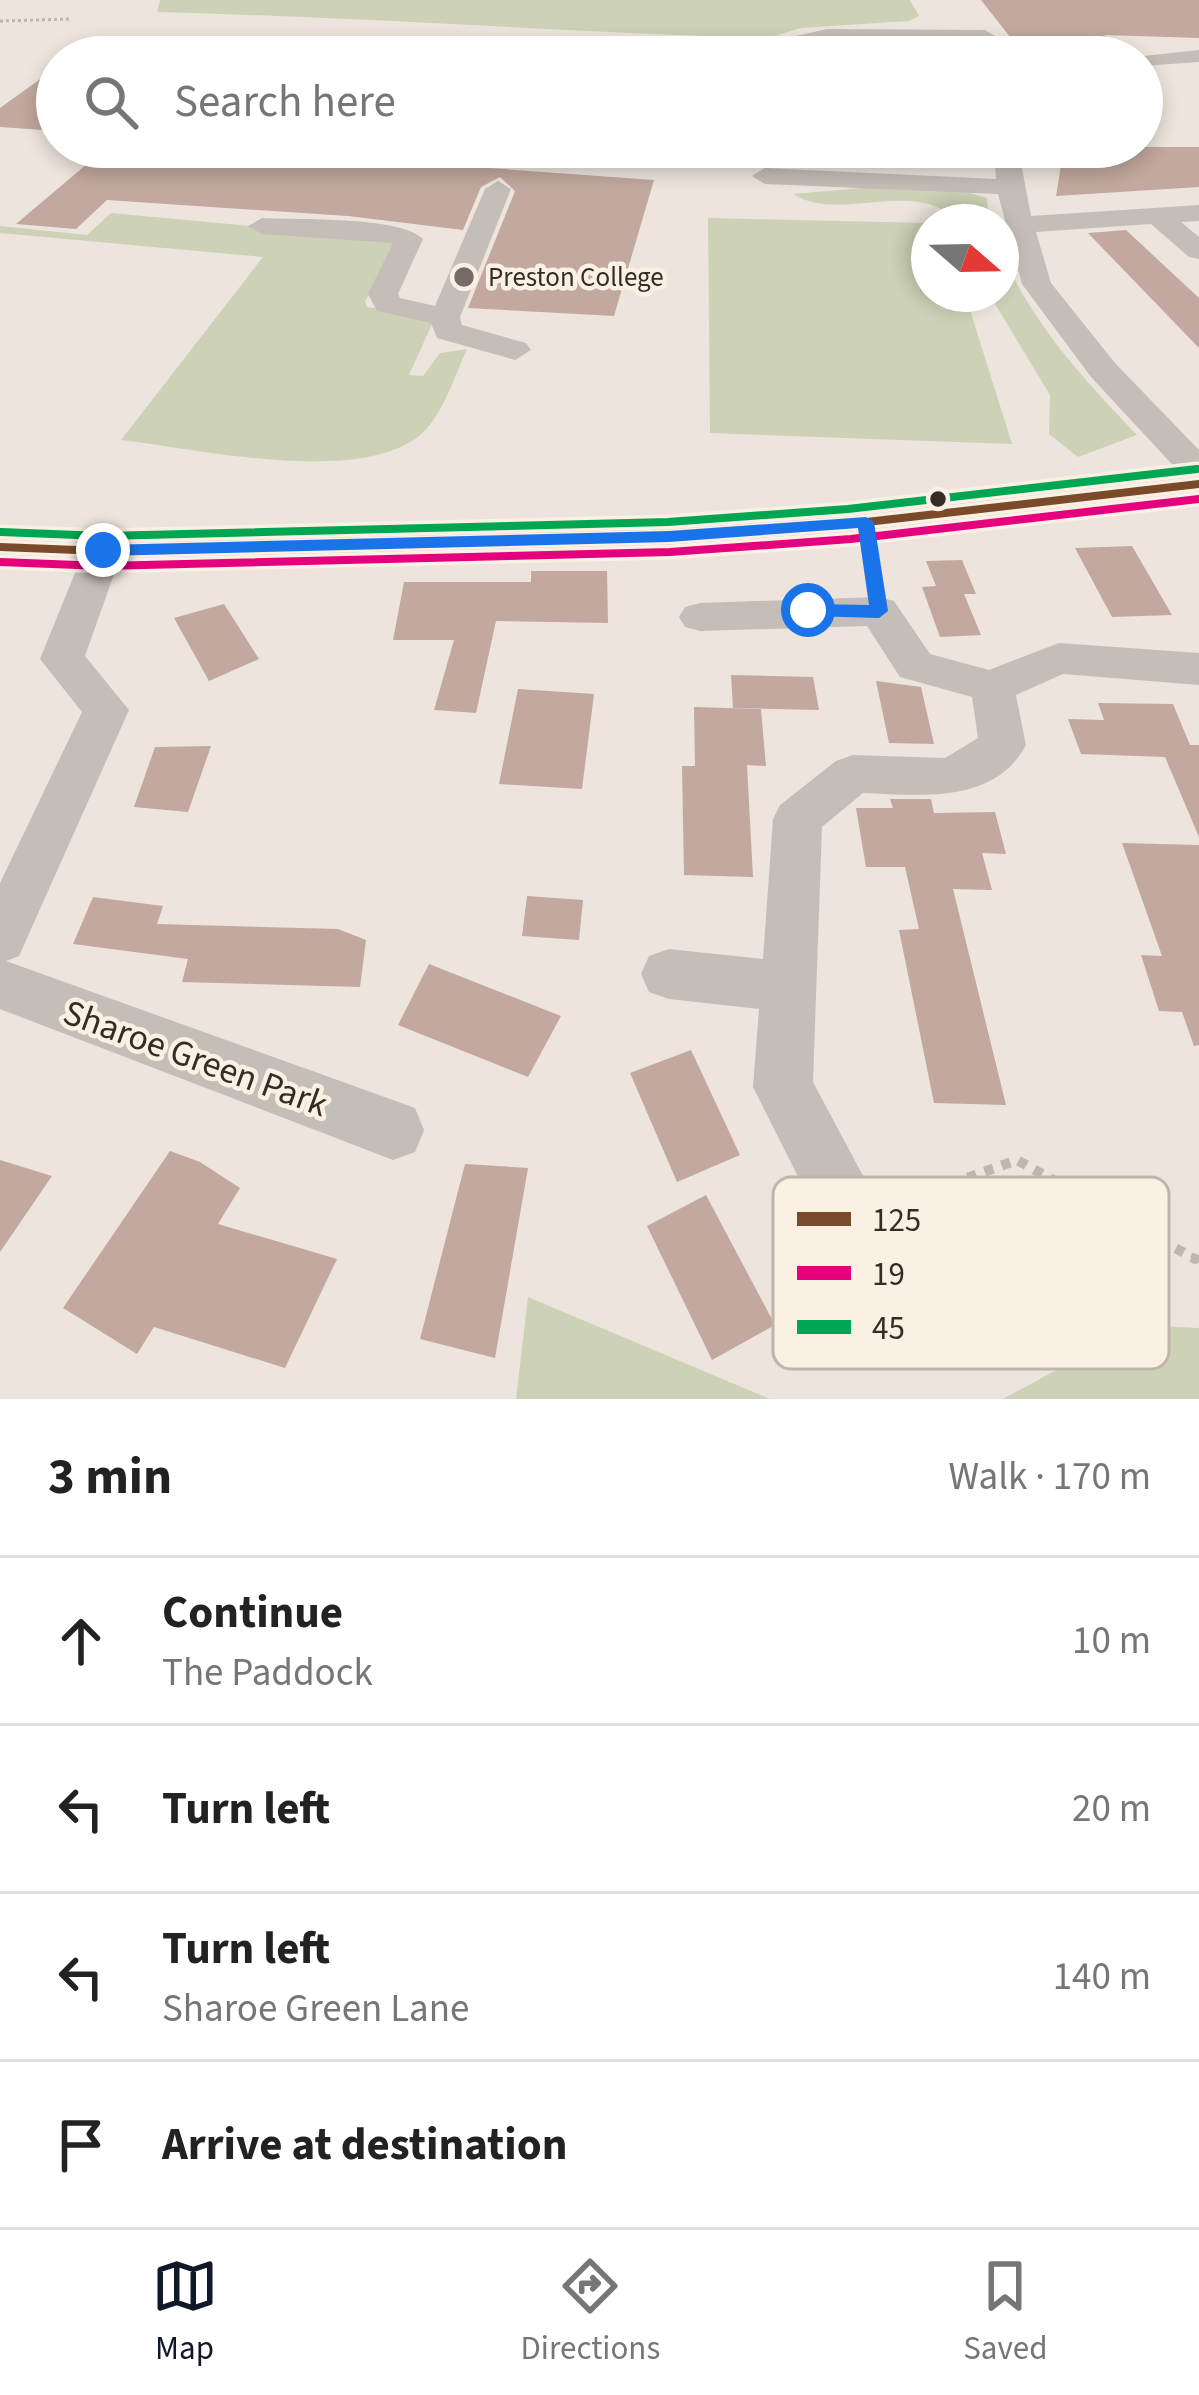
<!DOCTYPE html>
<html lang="en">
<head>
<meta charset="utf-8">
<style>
	body { margin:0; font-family:"Source Sans 3",sans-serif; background:#f2f2f2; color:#222 }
	.compass { position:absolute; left:911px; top:204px; width:108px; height:108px; border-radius:50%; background:#fff; box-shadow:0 6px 18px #0003; rotate:110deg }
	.stop { position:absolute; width:36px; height:36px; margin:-27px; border:9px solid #1a73e8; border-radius:50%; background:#fff }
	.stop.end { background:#1a73e8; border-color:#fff; box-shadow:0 3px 12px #0008 }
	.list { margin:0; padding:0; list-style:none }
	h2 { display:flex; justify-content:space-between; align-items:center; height:156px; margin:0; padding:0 48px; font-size:51px }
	h2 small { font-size:39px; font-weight:400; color:#767676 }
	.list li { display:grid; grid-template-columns:78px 1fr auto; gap:36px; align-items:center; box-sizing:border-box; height:168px; padding:0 48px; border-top:3px solid #e0e0e0 }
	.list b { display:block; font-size:45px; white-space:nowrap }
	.list p { margin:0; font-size:39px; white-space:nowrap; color:#767676 }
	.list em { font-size:39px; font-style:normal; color:#767676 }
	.icon { flex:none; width:66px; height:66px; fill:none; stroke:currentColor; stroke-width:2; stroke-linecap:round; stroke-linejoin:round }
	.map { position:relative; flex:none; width:1199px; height:1399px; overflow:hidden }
	.search { position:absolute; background:#fff; box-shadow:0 6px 18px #0003; left:36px; right:36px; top:36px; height:132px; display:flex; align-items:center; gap:30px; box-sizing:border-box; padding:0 42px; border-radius:66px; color:#767676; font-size:45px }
	.sheet { height:828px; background:#fff }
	nav { display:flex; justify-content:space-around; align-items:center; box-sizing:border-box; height:168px; border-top:3px solid #e0e0e0; background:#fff; font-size:33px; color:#767676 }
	nav a { display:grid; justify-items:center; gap:6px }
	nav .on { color:#111827 }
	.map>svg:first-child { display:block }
	.green { fill:#cdd2b6 }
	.building { fill:#c2a89e }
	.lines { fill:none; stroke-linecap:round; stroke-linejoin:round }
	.path-far1 { stroke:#beb6af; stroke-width:3; stroke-dasharray:3 3; stroke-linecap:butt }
	.path { stroke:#beb6af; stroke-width:10; stroke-dasharray:9 9; stroke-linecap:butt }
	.minor { fill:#c5bdb7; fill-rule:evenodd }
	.bus-1-casing { stroke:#faf0e4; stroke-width:15 }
	.bus-2-casing { stroke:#faf0e4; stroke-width:15 }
	.bus-3-casing { stroke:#faf0e4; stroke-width:15 }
	.bus-1 { stroke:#7a4b2a; stroke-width:8 }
	.bus-2 { stroke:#e5007d; stroke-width:8 }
	.bus-3 { stroke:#00a651; stroke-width:8 }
	.route { fill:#1a73e8 }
	.poi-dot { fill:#766c65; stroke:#faf0e4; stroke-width:4.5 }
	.bus-dot { fill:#362b25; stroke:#faf0e4; stroke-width:4.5 }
	.labels { text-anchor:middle; stroke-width:9; stroke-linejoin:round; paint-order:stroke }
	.far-poi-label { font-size:27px; fill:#362b25; stroke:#faf0e4; text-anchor:start }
	.near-street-label { font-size:36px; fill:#362b25; stroke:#faf0e4 }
	.key { fill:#faf0e4; stroke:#bfb5ab; stroke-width:3 }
	.key-label { font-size:33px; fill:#362b25 }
</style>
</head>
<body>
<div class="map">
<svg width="1199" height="1399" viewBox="0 0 1199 1399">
	<rect width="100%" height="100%" fill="#ede5dd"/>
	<!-- green -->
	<g class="green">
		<path d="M160,0H910L919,16L909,21L801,28L768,38C564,32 361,17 157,12Z"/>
		<path d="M884,186L949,187L987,198L989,222H958C915,176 841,224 793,194Z"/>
		<path d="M111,213L392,239L396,250L365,301L367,307L420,314L433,322L409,375L423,376L440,353L467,349C454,377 443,417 418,437C354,485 198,449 121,440L263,257L0,233V226L87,235Z"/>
		<polygon points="708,218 929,223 929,294 965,294 1012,444 710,433"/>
		<path d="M1001,251C1033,325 1082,377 1137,435L1078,457L1049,434L1050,395L989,294H1001Z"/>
		<polygon points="528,1297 770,1399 516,1399"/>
		<polygon points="1139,1325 1199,1328 1199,1399 1003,1399"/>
	</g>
	<!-- building -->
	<g class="building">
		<polygon points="981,0 1199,0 1199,38 1104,35 1114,42 1014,42"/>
		<polygon points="57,67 57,131 0,127 0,108"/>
		<polygon points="107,147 299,147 387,153 391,147 490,147 487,152 498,153 489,168 654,180 614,316 468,308 515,191 500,177 481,187 463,230 348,216 107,200 76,229 16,224"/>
		<polygon points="1064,147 1199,147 1199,187 1056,196"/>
		<polygon points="1126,230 1199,298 1199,348 1088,233"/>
		<polygon points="1132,546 1172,615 1112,617 1075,548"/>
		<polygon points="962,560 976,594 964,594 981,635 940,637 922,587 936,586 926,561"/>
		<polygon points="531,571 607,571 608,623 496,621 476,713 434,710 454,640 393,640 404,582 531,582"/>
		<polygon points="224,604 259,659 209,681 174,618"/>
		<polygon points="731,675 813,677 819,710 733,708"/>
		<polygon points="876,681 921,687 934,744 889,743"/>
		<polygon points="518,689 594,694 582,789 499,784"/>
		<polygon points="1098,703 1173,704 1190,745 1199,745 1199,837 1165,757 1081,754 1068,719 1104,720"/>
		<polygon points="694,707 761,709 766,766 747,765 753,877 684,875 682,766 695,766"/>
		<polygon points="211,746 188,812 134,807 155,747"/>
		<polygon points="890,799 931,799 934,813 995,812 1006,854 982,853 992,890 953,889 1006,1105 934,1103 899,930 919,929 905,867 866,867 856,808 893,808"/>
		<polygon points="1122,843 1199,845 1199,1045 1194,1046 1182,1012 1159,1011 1141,955 1162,956"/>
		<polygon points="527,896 583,900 579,940 522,936"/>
		<polygon points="93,897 163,906 157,924 338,929 366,940 360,987 182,982 188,959 73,944"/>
		<polygon points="429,964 561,1016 528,1077 398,1025"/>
		<polygon points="691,1050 740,1155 677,1182 630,1073"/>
		<polygon points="170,1151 200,1162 240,1188 218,1224 337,1259 285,1368 154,1327 137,1354 63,1308"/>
		<polygon points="0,1160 52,1176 0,1252"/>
		<polygon points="465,1164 528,1168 495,1358 420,1339"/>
		<polygon points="706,1195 775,1325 712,1360 647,1226"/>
	</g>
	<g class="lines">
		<!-- path-far1 -->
		<polyline class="path-far1" points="0,21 72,19"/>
		<!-- path -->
		<polyline class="path" points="900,1202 1017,1160 1195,1259 1199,1247"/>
		<!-- minor -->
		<g class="minor">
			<polygon points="827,29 985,30 995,36 985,42 827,41 804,46 802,57 782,57 787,38"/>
			<polygon points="1199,50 1199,62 1142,66 1142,57 1134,57"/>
			<polygon points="994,147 1018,147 1031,216 1199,205 1199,221 1181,222 1199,237 1199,259 1189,257 1151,224 1036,232 1051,283 1115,363 1199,450 1199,495 849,536 669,549 118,563 85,656 129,710 19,956 6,961 393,1100 415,1108 424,1130 415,1152 393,1160 0,1009 0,883 82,712 40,659 79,563 0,560 0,534 103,538 669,525 849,512 1182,475 1091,377 1022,284 998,194 765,184 752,176 765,168 996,179"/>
			<path d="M498,181L511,189L460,317L462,325L526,343L531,350L515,360L437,338L431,323L377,311L368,294L393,243L262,234L248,226L262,218C298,220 400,216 423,239L398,294L400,298L435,306L485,189Z"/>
			<path d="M879,597L894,601L930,654L989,670L1059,643L1199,653V685L1063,674L1016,695L1026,745C994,805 920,795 863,793L822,827L813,1082L886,1219L877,1242L854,1251L831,1242L753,1087L759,1009L669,999L649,992L641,974L649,956L669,949L763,959L773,819L780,805L836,761L853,755L945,758L978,738L972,697L900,677L867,626L700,631L685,627L679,617L685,607L700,603Z"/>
		</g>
		<!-- bus-1 casing -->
		<g class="bus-1-casing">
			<polyline id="bus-1" points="0,547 103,551 669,537 849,524 1199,484"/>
		</g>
		<!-- bus-2 casing -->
		<g class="bus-2-casing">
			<polyline id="bus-2" points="0,562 103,566 670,552 851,539 1199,499"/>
		</g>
		<!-- bus-3 casing -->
		<g class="bus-3-casing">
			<polyline id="bus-3" points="1,532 103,536 668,522 848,509 1197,469"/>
		</g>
		<!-- bus-1 -->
		<use href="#bus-1" class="bus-1"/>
		<!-- bus-2 -->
		<use href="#bus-2" class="bus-2"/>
		<!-- bus-3 -->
		<use href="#bus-3" class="bus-3"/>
	</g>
	<!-- route -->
	<polygon class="route" points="866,517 874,522 888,611 879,618 808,616 799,610 808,604 869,605 858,528 669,542 103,556 94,550 103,545 669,531"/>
	<!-- markers -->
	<circle class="poi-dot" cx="464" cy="277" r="12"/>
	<circle class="bus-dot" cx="938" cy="499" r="10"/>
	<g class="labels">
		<!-- far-poi labels -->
		<g class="far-poi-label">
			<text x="488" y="286">Preston College</text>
		</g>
		<!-- near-street labels -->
		<g class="near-street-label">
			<text transform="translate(196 1057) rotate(20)" y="13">Sharoe Green Park</text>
		</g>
	</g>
	<!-- legend -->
	<rect x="773" y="1177" width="396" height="192" rx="18" class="key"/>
	<rect x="797" y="1212" width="54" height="14" fill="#7a4b2a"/>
	<rect x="797" y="1266" width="54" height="14" fill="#e5007d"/>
	<rect x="797" y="1320" width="54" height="14" fill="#00a651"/>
	<g class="key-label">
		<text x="872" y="1231">125</text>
		<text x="872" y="1285">19</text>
		<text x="872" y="1339">45</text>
	</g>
</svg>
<svg class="compass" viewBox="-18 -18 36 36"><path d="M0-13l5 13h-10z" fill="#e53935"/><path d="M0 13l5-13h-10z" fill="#767676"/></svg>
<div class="stop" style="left:808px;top:610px"></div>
<div class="stop end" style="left:103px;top:550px"></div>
<div class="search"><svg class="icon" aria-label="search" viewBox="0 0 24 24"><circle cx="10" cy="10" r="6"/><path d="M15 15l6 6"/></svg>Search here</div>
</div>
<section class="sheet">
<h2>3 min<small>Walk · 170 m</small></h2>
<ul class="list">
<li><svg class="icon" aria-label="ahead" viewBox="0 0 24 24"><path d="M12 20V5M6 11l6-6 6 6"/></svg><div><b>Continue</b><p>The Paddock</p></div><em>10 m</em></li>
<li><svg class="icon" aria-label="left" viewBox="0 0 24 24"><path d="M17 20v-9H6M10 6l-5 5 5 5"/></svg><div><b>Turn left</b></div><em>20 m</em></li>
<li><svg class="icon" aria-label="left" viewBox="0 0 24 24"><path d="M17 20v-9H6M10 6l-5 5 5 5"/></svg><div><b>Turn left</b><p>Sharoe Green Lane</p></div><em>140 m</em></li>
<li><svg class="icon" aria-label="arrive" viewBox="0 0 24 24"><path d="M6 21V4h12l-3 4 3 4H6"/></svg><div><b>Arrive at destination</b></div></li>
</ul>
</section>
<nav>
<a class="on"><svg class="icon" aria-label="map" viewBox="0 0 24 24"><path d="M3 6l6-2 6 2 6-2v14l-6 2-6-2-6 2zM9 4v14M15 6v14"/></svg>Map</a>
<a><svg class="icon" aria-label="directions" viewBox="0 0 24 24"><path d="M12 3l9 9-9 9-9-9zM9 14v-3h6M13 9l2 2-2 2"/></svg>Directions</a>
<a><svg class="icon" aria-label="saved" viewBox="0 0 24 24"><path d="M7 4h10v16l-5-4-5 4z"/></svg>Saved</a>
</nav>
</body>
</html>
